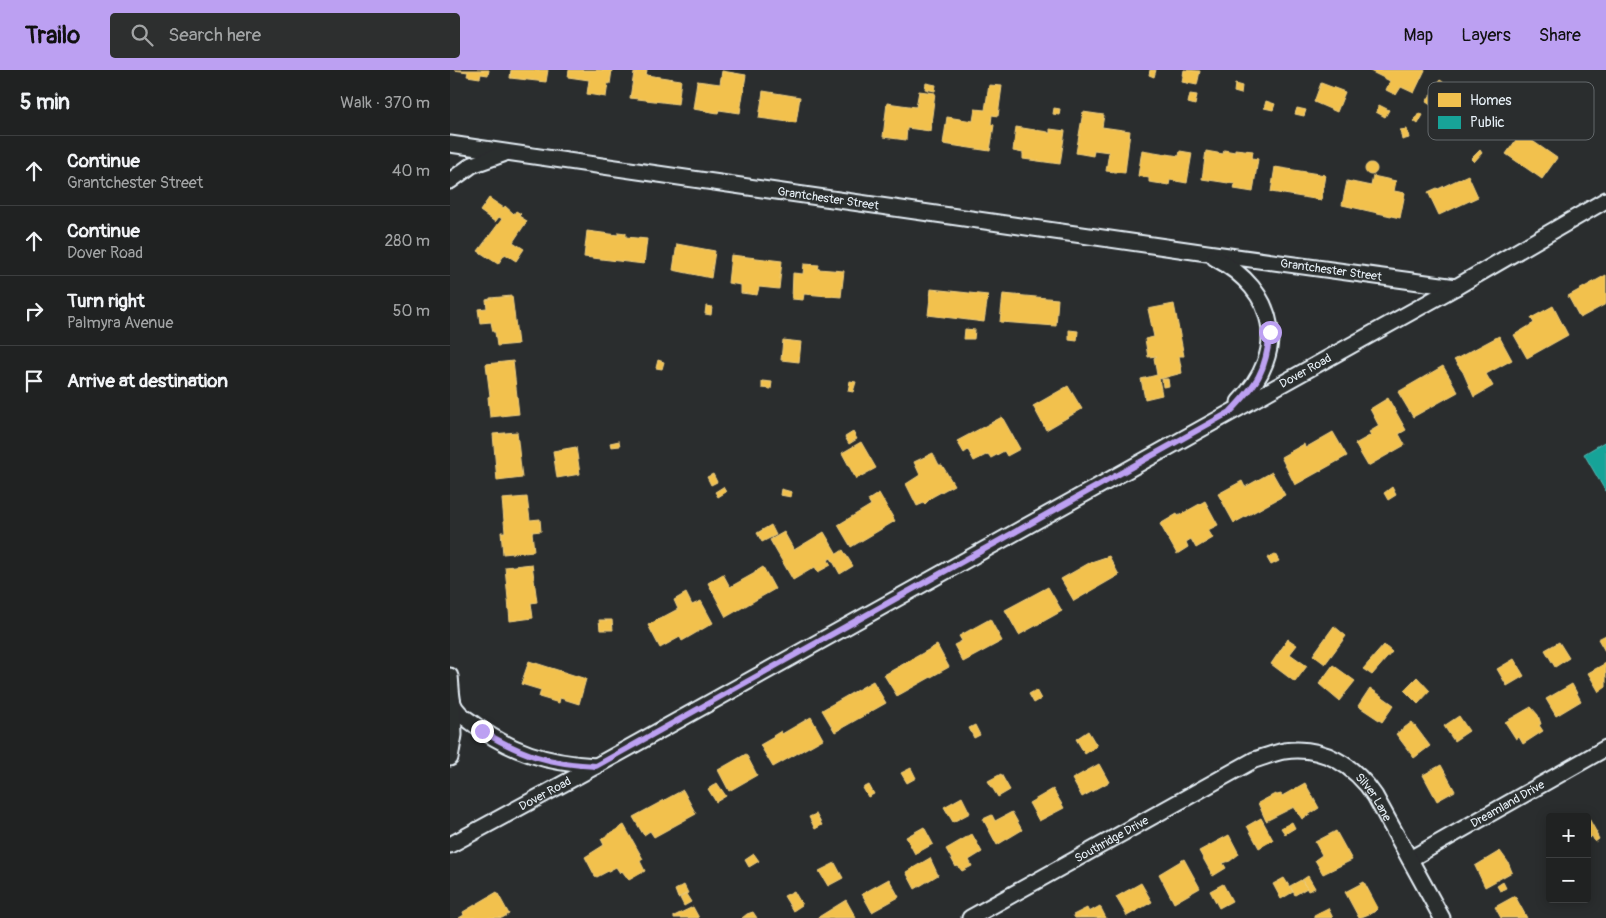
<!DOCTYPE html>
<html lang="en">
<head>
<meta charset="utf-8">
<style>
	body { margin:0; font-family:Pangolin,sans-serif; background:#2d2f2f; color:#f1f3f6 }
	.controls { position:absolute; right:15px; bottom:15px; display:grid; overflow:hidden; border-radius:5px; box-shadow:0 2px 12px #0003 }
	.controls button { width:45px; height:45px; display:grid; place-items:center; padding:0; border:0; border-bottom:1px solid #3d3f40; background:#202222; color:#f1f3f6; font:25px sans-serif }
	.stop { position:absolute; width:15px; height:15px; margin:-11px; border:4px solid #bca0f2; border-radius:50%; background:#fff }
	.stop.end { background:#bca0f2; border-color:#fff; box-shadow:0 1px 5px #0008 }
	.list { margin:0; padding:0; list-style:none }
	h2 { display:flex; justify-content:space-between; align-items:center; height:65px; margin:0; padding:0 20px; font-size:21px }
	h2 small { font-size:16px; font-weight:400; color:#a2a4a5 }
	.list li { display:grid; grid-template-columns:32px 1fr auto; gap:15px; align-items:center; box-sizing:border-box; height:70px; padding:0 20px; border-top:1px solid #3d3f40 }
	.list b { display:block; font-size:19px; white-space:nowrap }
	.list p { margin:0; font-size:16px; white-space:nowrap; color:#a2a4a5 }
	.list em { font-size:16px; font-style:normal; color:#a2a4a5 }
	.icon { flex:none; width:28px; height:28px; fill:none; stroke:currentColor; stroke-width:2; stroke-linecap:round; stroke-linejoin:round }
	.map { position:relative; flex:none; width:1156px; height:848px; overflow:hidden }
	header { display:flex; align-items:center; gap:30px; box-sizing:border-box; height:70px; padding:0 25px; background:#bca0f2; color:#111 }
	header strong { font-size:24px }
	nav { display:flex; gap:28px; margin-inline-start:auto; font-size:18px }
	.search { width:350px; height:45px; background:#2d2f2f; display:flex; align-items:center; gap:12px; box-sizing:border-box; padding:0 18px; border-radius:5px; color:#a2a4a5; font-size:19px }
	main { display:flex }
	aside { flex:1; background:#202222 }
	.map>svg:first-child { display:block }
	.homes { fill:#f2c14e; stroke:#efcf81 }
	.public { fill:#17a398; stroke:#56bab5 }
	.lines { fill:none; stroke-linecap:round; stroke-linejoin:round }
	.minor-casing { stroke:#e8f1f8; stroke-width:19 }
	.minor { stroke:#2a2d2e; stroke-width:15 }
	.route { stroke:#bca0f2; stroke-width:6 }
	.labels { text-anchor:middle; stroke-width:5; stroke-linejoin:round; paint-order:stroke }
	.street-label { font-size:12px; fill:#e8f1f8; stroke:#2a2d2e }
	.key { fill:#2a2d2e; stroke:#63686b; stroke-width:1 }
	.key-label { font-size:14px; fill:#e8f1f8 }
</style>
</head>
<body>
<header>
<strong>Trailo</strong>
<div class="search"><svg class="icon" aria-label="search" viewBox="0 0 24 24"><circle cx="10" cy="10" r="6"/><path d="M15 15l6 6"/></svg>Search here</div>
<nav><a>Map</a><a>Layers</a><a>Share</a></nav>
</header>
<main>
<aside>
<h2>5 min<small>Walk · 370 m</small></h2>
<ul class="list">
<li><svg class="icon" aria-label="ahead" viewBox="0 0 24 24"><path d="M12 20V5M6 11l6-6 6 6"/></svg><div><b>Continue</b><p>Grantchester Street</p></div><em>40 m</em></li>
<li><svg class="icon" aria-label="ahead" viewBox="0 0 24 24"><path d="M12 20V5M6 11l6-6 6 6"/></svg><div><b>Continue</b><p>Dover Road</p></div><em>280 m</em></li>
<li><svg class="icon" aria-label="right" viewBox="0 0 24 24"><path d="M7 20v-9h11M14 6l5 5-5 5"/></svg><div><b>Turn right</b><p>Palmyra Avenue</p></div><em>50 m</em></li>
<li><svg class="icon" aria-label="arrive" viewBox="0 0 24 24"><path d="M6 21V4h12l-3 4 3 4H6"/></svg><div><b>Arrive at destination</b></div></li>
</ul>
</aside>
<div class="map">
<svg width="1156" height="848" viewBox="0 0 1156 848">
	<rect width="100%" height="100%" fill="#2a2d2e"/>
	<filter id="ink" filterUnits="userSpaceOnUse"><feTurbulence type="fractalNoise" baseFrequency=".02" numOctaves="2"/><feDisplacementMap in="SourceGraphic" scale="10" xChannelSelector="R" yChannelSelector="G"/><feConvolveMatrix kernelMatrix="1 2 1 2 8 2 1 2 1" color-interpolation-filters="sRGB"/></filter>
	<g filter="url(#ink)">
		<!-- homes -->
		<g class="homes">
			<polygon points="4,0 39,0 38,5 31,4 30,8 17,6 18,2"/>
			<polygon points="61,0 98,0 96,12 60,8"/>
			<polygon points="119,0 162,0 160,14 158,13 156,27 137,24 139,10 118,7"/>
			<polygon points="187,0 197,0 196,5 231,10 228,34 180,28 184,3 186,3"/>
			<polygon points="700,0 706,0 704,7 699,5"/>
			<polygon points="734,0 750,1 747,15 732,12"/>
			<polygon points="918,0 975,0 964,23 951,17 946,25 936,20 940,11"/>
			<polygon points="272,1 296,5 290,43 269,40 268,43 243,39 247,11 270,14"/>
			<polygon points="990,10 1005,20 1007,18 1038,39 1023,63 1018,60 1013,69 1002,62 1007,53 1000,48 996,53 989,48 992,42 976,32"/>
			<polygon points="476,13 486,15 485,21 475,19"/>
			<polygon points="871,13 895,22 887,42 864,32"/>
			<polygon points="785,14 792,16 791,24 784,22"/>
			<polygon points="539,15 552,16 548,46 542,45 541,54 544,55 540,81 493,74 497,47 523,51 525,39 535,40"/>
			<polygon points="313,21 350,27 346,53 309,48"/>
			<polygon points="469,21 485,23 480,61 457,58 456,70 433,67 437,33 466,37"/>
			<polygon points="740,24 747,25 745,35 738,33"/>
			<polygon points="816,31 825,34 823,40 814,38"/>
			<polygon points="929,35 939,40 935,47 926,42"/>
			<polygon points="604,38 610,39 609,45 603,44"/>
			<polygon points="847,38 856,40 854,46 845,44"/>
			<polygon points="633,42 654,45 652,57 680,61 675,103 656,101 659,82 644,80 643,86 626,83"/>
			<polygon points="969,43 973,45 968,54 964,51"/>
			<polygon points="566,57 598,62 598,63 600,63 600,59 615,61 610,94 573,89 573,83 563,81"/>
			<polygon points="957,59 959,68 952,70 950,60"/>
			<polygon points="1071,63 1107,88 1092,109 1056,84"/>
			<polygon points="785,79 803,81 802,88 808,89 803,122 784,119 785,114 752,109 756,81 773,84 774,80 785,82"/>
			<polygon points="692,80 729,86 730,81 742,83 737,113 720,110 719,115 699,112 699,108 688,106"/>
			<polygon points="1030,80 1032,83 1024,92 1021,89"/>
			<circle cx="921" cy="99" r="6"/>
			<polygon points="825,97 875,105 871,130 821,122"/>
			<polygon points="1018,105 1028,127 989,145 978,122 987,118 988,119"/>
			<polygon points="923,106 946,111 944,121 955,123 950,148 892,135 897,111 921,116"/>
			<polygon points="39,128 54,138 55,136 64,144 66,141 71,144 69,146 77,151 63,172 74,179 66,191 55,184 48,194 28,181 52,149 49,147 45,152 30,141"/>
			<polygon points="137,161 168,165 168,162 176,163 176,167 197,169 194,194 134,187"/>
			<polygon points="227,174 265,181 261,208 223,200"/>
			<polygon points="281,185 332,191 329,219 309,217 307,225 291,223 291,215 278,213"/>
			<polygon points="354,194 369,195 368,199 394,201 391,227 354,224 353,230 342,229 343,203 353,204"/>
			<polygon points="1156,205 1156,234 1130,248 1118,226"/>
			<polygon points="481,219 538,225 534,252 478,245"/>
			<polygon points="553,224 608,229 606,256 550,252"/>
			<polygon points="62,226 68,274 47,276 45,262 43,262 41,252 30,253 28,239 37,238 36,230 40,229 40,228"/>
			<polygon points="724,234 734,286 729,286 732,303 709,309 712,325 695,329 691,309 707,305 704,288 707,286 698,287 695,269 704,267 698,239"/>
			<polygon points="256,236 262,237 261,245 255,244"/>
			<polygon points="1103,236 1118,265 1077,288 1064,265 1084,253 1081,248"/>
			<polygon points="515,259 525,260 524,269 514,269"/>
			<polygon points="619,260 628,261 627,271 619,270"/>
			<polygon points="1049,266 1062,290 1036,304 1043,316 1024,327 1013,302 1004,290"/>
			<polygon points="333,270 351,272 349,292 331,290"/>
			<polygon points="208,290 214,292 212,299 206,298"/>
			<polygon points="63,291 69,344 40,347 38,327 40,326 36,294"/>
			<polygon points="993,296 1008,322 963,347 948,322"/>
			<polygon points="712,309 718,309 719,316 713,317"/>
			<polygon points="312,311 322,312 321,319 312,318"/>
			<polygon points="400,311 406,312 403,322 398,321"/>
			<polygon points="618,316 632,339 596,360 583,336"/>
			<polygon points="938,328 956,360 949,364 955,375 918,396 905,374 921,365 919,362 929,356 920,339"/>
			<polygon points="552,347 570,379 557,386 554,381 541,388 538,384 524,391 518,380 514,383 507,371"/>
			<polygon points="67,362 72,408 47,411 43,364"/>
			<polygon points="403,362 407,369 399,374 395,367"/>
			<polygon points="883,362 897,386 845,415 831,387 854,374 855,378"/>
			<polygon points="169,371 170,376 161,377 160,373"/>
			<polygon points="411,372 426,398 406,409 392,383"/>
			<polygon points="126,377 130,404 107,408 103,381"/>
			<polygon points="483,383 489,395 492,395 504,415 482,427 475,434 474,433 467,436 456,414 470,405 464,392"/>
			<polygon points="822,402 835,425 784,453 768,424 792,411 795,417"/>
			<polygon points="263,404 267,412 261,415 257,407"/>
			<polygon points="273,417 276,422 268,427 265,422"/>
			<polygon points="942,417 946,425 938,430 934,423"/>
			<polygon points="331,419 342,422 341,427 330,425"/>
			<polygon points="429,423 445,451 401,477 388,455 421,435 418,430"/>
			<polygon points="77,427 80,450 90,449 91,461 82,462 84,481 53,484 51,462 55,462 52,429"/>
			<polygon points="755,431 768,455 758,460 763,468 746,478 741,469 736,472 738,477 727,484 710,454 727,444 728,446"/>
			<polygon points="321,455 326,465 312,472 307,463"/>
			<polygon points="334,462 344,480 374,462 387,484 393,480 403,496 390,504 381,488 378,490 381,495 368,502 365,497 343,510 320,470"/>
			<polygon points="825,484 829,491 821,495 817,488"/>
			<polygon points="659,486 669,505 624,531 611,509 641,492"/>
			<polygon points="82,494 87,532 81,533 83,548 60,551 55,497"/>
			<polygon points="313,497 325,519 276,547 258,513 273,504 280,517 305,503 305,502"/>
			<polygon points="598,517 612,541 569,565 555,540"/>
			<polygon points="236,523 242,535 251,531 263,553 232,571 230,567 210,578 198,555 228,539 224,530"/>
			<polygon points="540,549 552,571 513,592 504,575 512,571 509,566"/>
			<polygon points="149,550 162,550 163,560 150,560"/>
			<polygon points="884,556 896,566 875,594 863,585"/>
			<polygon points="1156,565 1156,583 1148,569"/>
			<polygon points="838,569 847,575 840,584 857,596 845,612 821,594"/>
			<polygon points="1109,572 1119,588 1105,597 1095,580"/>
			<polygon points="487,575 499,597 447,626 434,605"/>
			<polygon points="934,575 942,582 922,605 913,599"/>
			<polygon points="1064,589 1074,606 1057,616 1047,599"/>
			<polygon points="79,591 136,609 129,634 110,628 109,633 89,627 91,620 71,614"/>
			<polygon points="1156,593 1156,617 1149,622 1138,603"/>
			<polygon points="883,595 905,611 889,631 869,614"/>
			<polygon points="967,607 980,621 968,634 954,620"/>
			<polygon points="423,611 436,633 385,662 372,640"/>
			<polygon points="1122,614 1131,631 1106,646 1096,629"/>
			<polygon points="920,618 944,635 932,652 908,636"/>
			<polygon points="586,620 591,629 584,633 579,624"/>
			<polygon points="1081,637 1088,645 1091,654 1089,655 1093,661 1073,674 1069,667 1066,669 1055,652"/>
			<polygon points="1009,646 1019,661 1004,671 994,656"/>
			<polygon points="361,647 373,669 323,697 310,675 324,667 323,666 331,661 332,664"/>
			<polygon points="962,652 980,676 964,688 946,664"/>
			<polygon points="525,655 530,665 524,668 519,658"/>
			<polygon points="638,661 647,676 635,684 626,669"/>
			<polygon points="296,684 307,705 279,721 268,700"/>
			<polygon points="649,694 659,712 632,727 622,709"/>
			<polygon points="991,695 1005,721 987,731 973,705"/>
			<polygon points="461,698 466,708 457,713 451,703"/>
			<polygon points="551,704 560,720 548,727 538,711"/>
			<polygon points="267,713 276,726 266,732 258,719"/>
			<polygon points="855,713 869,738 852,749 844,737 816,751 808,733 825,724 827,725 831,724 832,726"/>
			<polygon points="419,715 424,724 418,727 413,718"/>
			<polygon points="603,719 614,738 589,751 579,733"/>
			<polygon points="233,720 246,744 204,767 200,761 194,765 193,764 183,747"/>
			<polygon points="512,727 520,743 503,752 494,737"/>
			<polygon points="562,742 572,760 547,775 533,749 542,745 545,751"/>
			<polygon points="366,744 372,755 365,759 359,747"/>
			<polygon points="1137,745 1147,763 1146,763 1149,769 1145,772 1142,766 1137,769 1137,747 1133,747"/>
			<polygon points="811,748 823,770 809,778 797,756"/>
			<polygon points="842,752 845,758 835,764 831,758"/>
			<polygon points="174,755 193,789 190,791 195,801 179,810 172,801 170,803 166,797 147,807 145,806 135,787 154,775 151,769"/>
			<polygon points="474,757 483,774 465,784 456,767"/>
			<polygon points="886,761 902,790 873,804 865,790 872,785 865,772"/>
			<polygon points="522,764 532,782 519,790 522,796 512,801 508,796 506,797 496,779"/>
			<polygon points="779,765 789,784 780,791 773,793 776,798 763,806 749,781"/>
			<polygon points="1050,781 1058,792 1062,802 1035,817 1025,796"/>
			<polygon points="304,784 309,791 299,797 295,790"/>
			<polygon points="480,788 488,805 465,819 456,802"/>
			<polygon points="734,789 750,818 724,833 709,804"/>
			<polygon points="385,793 393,808 378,816 369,801"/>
			<polygon points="858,806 865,818 858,821 852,810"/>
			<polygon points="834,808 843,822 831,829 823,814"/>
			<polygon points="439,809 449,827 422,842 412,824"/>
			<polygon points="851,810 857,818 845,825 840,816"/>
			<polygon points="914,812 928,838 924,842 909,848 895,822"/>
			<polygon points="1053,812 1056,818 1050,821 1047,816"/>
			<polygon points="691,813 702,832 677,846 666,827"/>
			<polygon points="773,814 782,831 769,838 760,821"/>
			<polygon points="234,815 238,823 228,828 225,820"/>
			<polygon points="344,821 352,835 343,841 334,826"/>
			<polygon points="47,822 59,844 52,848 9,848 14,845 13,842"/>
			<polygon points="236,824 241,832 234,836 230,828"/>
			<polygon points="1065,826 1077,848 1051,848 1045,837"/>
			<polygon points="396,830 406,848 367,848"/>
			<polygon points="650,836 656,848 625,848 623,845 637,838 639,842"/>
			<polygon points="243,837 249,848 224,848 224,846"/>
			<polygon points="878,838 883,848 865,848 864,845"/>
			<polygon points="303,842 307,848 292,848 297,844"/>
		</g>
		<!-- public -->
		<polygon class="public" points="1156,371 1156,422 1134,384"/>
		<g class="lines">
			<!-- minor casing -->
			<g class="minor-casing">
				<g id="minor">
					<path id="s1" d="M0,74L757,183L1006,217"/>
					<polyline points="0,111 22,95 53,84"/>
					<path d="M765,188C827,221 839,281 789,332"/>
					<path d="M0,606C1,615 1,625 3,633C5,640 15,648 21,652C60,682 97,693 146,696"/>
					<polyline points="0,688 4,665 3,635"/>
					<path id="s2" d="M0,775L146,696L1006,217L1156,130"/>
					<path id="s3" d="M960,789L1156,678"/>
					<path id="s4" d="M520,848L804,690C814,687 824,683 834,681C873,675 905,696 925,726L992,848"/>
				</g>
			</g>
			<!-- minor -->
			<use href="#minor" class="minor"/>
		</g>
	</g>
	<g class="lines" filter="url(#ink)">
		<!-- route -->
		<path class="route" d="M32,661C72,685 99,694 146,696L780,342C807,314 816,302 820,262"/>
	</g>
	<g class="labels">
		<!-- street labels -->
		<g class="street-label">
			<text dy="4" stroke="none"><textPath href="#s1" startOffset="382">Grantchester Street</textPath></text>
			<text dy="4" stroke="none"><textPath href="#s1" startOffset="890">Grantchester Street</textPath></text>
			<text dy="4" stroke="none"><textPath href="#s2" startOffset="978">Dover Road</textPath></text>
			<text dy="4" stroke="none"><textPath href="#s2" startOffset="108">Dover Road</textPath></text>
			<text dy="4" stroke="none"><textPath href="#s4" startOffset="464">Silver Lane</textPath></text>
			<text dy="4" stroke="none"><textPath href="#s3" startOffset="112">Dreamland Drive</textPath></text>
			<text dy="4" stroke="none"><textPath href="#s4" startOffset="162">Southridge Drive</textPath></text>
		</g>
	</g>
	<!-- legend -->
	<rect x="978" y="12" width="166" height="58" rx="8" class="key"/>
	<rect x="988" y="23" width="23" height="14" fill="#f2c14e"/>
	<rect x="988" y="46" width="23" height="13" fill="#17a398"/>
	<g class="key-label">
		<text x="1020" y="35">Homes</text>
		<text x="1020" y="57">Public</text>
	</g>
</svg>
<div class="controls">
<button>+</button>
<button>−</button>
</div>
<div class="stop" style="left:820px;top:262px"></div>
<div class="stop end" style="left:32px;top:661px"></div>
</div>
</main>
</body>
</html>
